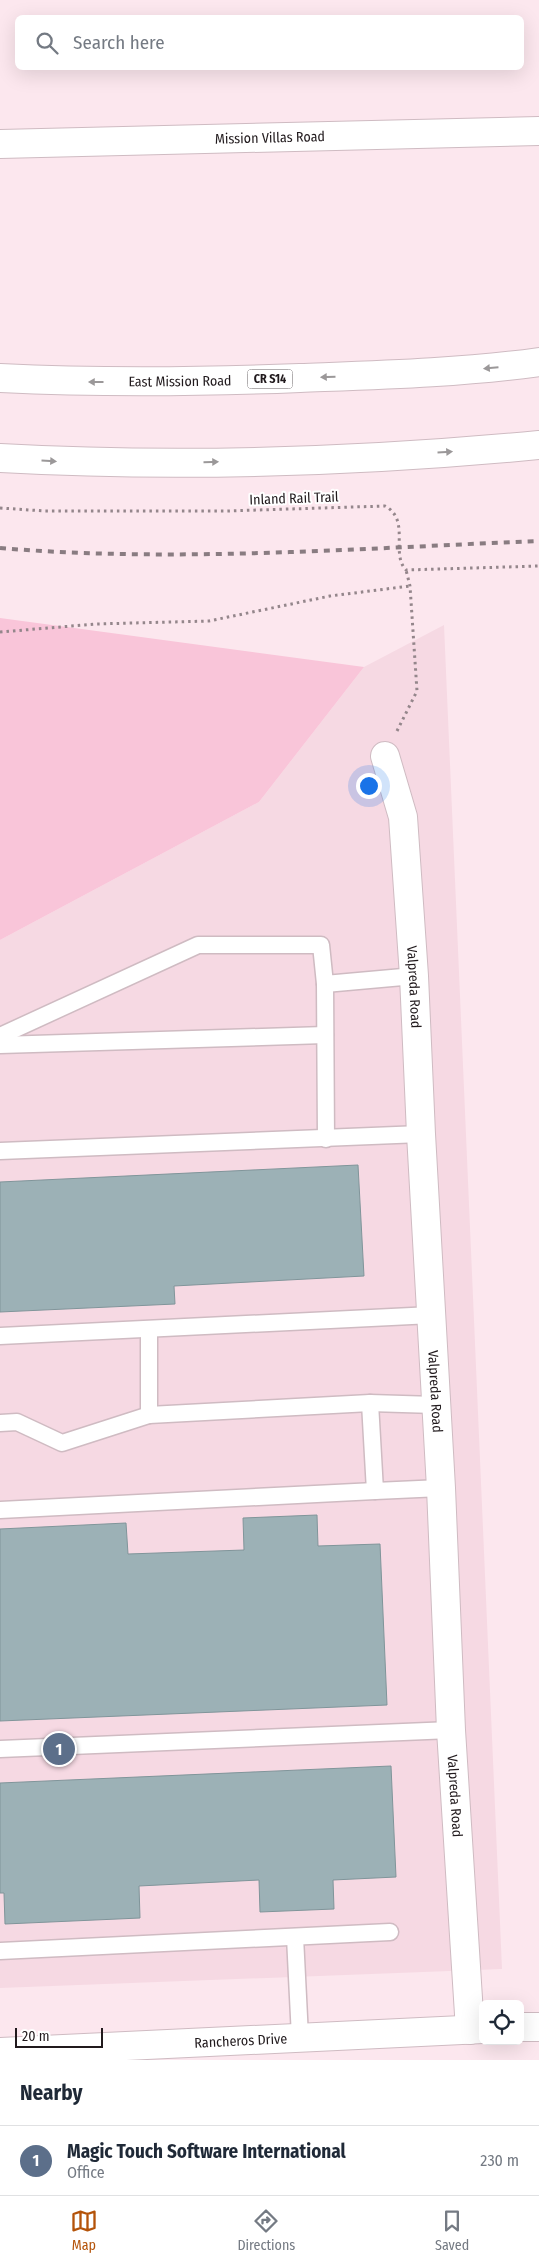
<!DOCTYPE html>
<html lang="en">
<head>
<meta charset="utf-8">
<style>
	body { margin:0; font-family:"Fira Sans Condensed",sans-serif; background:#f6f6f7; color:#1f2937 }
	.controls { position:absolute; right:15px; bottom:15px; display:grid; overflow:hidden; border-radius:8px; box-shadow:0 5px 20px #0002 }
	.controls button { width:45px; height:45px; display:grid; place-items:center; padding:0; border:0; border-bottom:1px solid #e0e1e3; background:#fff; color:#1f2937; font:25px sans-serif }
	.scale { position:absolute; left:15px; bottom:12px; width:88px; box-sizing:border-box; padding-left:5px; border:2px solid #211a1d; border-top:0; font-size:14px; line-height:18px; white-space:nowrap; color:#211a1d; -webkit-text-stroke:4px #fff; paint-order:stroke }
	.you { position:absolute; left:368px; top:785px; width:18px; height:18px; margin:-12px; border:4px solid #fff; border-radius:50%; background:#1a73e8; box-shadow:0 0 0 8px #1a73e833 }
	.badge { display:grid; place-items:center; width:32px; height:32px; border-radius:50%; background:#b45309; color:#fff; font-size:16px; font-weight:700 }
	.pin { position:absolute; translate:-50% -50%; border:2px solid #fff; box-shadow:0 1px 5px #0006 }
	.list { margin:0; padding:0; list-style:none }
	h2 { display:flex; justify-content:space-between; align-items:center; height:65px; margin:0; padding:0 20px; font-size:21px }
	h2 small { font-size:16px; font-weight:400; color:#747a83 }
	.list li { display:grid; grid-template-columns:32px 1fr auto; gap:15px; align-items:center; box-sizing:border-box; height:70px; padding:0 20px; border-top:1px solid #e0e1e3 }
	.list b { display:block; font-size:19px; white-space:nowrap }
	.list p { margin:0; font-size:16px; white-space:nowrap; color:#747a83 }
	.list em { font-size:16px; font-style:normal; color:#747a83 }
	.icon { flex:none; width:28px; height:28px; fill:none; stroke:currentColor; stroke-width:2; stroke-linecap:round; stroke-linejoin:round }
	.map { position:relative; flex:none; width:539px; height:2060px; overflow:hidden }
	.search { position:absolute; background:#fff; box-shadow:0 5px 20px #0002; left:15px; right:15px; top:15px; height:55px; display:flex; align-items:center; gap:12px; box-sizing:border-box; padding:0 18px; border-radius:8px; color:#747a83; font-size:19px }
	.sheet { height:135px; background:#fff }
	nav { display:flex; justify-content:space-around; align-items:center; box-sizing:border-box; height:70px; border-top:1px solid #e0e1e3; background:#fff; font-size:14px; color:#747a83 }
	nav a { display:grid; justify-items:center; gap:2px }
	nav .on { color:#b45309 }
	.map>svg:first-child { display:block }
	.built { fill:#f6d9e3 }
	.green { fill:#f9c5d9 }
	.building { fill:#9cb1b6; stroke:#80959a }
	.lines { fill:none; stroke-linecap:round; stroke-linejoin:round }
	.service-casing { stroke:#cfbbc2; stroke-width:19 }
	.minor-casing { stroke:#cfbbc2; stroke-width:30 }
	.secondary-casing { stroke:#cfbbc2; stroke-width:30 }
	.primary-casing { stroke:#cfbbc2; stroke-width:30 }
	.path { stroke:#94868b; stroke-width:3; stroke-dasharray:2.5 4; stroke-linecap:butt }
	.service { stroke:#fff; stroke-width:16 }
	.minor { stroke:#fff; stroke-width:28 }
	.secondary { stroke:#fff; stroke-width:28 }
	.primary { stroke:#fff; stroke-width:28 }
	.rail { stroke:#897c81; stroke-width:4; stroke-dasharray:6 6; stroke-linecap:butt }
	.oneway { fill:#9b9899 }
	.labels { text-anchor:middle; stroke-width:4; stroke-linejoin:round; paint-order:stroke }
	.shield { fill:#fff; stroke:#645f61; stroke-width:1 }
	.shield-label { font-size:12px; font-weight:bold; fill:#211a1d }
	.street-label { font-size:14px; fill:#211a1d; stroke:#fff }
</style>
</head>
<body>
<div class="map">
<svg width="539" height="2060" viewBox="0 0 539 2060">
	<rect width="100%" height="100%" fill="#fce7ee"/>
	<!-- built -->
	<polygon class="built" points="444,625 502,1969 0,1988 0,940 259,802 364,667"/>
	<!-- green -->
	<polygon class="green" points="0,618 364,667 259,802 0,940"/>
	<!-- building -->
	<g class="building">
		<polygon points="358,1165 364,1276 174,1286 175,1304 0,1312 0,1182"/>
		<polygon points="317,1515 318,1546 380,1544 387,1705 0,1721 0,1529 126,1523 128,1554 244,1550 243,1518"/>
		<polygon points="391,1766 396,1877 333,1880 334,1909 260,1912 259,1880 139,1886 140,1918 5,1924 4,1893 0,1893 0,1783"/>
	</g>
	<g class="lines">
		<!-- service casing -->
		<g class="service-casing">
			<g id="service">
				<polyline points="325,984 326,1139"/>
				<polyline points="0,1036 198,945 321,945 325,984 414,976"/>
				<polyline points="0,1045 325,1035"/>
				<polyline points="0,1151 421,1134"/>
				<polyline points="149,1330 149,1415 370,1403 435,1405"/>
				<polyline points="0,1336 432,1315"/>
				<polyline points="370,1403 375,1491 441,1488"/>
				<polyline points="0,1423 17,1422 62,1443 149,1415"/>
				<polyline points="0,1510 375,1491"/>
				<polyline points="0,1749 451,1730"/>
				<polyline points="295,1937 300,2037"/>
				<polyline points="0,1951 390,1932"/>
			</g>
		</g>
		<!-- minor casing -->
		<g class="minor-casing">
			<g id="minor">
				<path id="s1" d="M0,144L539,131"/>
				<path id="s2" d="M385,756L403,817L414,976L421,1134L441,1488L451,1730L470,2030"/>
			</g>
		</g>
		<!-- secondary casing -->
		<g class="secondary-casing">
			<g id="secondary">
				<polyline points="520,2027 539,2027"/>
				<path id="s3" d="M0,2052L483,2029"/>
			</g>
		</g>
		<!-- primary casing -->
		<g class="primary-casing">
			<g id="primary">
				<path id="s4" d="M0,378C100,383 200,382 300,378C380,375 460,373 539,362"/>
				<path d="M0,458C179,468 360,462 539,445"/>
			</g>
		</g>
		<!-- path -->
		<g class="path">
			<path d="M0,508L45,511H226L385,506C411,520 390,553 406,570L539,566"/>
			<polyline points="0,632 96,624 209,621 330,596 410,586"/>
			<polyline points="397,731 417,691 410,586 406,570"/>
		</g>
		<!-- service -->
		<use href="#service" class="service"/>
		<!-- minor -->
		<use href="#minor" class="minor"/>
		<!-- secondary -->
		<use href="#secondary" class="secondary"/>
		<!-- primary -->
		<use href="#primary" class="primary"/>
		<!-- rail -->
		<path class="rail" d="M0,548C178,563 361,548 539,541"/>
	</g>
	<!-- one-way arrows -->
	<defs><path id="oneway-solid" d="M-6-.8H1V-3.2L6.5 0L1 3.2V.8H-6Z" transform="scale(1.25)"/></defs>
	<g class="oneway">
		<use href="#oneway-solid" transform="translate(491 368) rotate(175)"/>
		<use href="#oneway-solid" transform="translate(328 377) rotate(178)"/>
		<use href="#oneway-solid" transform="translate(96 382) rotate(180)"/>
		<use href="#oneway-solid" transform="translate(445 452) rotate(-4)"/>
		<use href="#oneway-solid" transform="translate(49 461) rotate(3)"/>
		<use href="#oneway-solid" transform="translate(211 462) rotate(-1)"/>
	</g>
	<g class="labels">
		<!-- shield labels -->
		<rect class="shield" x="247.5" y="369.5" width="45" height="19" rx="4"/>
		<g class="shield-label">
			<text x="270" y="383">CR S14</text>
		</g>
		<!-- street labels -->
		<g class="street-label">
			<text dy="5" stroke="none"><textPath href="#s1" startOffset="270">Mission Villas Road</textPath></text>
			<text dy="5" stroke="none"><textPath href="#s4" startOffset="180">East Mission Road</textPath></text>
			<text transform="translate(294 498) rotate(-2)" y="5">Inland Rail Trail</text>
			<text dy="5" stroke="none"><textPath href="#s2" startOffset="234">Valpreda Road</textPath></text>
			<text dy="5" stroke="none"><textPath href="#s2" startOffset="639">Valpreda Road</textPath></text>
			<text dy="5" stroke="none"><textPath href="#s2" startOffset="1044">Valpreda Road</textPath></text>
			<text dy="5" stroke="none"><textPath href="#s3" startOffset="241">Rancheros Drive</textPath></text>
		</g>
	</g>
</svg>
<div class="controls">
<button><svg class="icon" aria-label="locate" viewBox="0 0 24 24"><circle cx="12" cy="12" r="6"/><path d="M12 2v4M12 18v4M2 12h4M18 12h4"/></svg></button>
</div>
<div class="scale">20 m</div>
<div class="you"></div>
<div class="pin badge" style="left:59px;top:1749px;background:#5c6f8a">1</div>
<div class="search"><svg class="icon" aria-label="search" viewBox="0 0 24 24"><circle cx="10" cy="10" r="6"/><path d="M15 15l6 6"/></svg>Search here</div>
</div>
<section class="sheet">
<h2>Nearby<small></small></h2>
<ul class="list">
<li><span class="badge" style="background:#5c6f8a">1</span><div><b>Magic Touch Software International</b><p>Office</p></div><em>230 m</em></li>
</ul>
</section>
<nav>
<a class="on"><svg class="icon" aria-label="map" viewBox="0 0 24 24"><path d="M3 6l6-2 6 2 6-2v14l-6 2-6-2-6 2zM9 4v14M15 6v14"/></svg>Map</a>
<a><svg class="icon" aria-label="directions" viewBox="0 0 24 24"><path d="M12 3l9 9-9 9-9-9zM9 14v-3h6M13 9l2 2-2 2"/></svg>Directions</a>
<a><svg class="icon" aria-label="saved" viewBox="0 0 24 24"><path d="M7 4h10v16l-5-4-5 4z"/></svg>Saved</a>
</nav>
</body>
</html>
